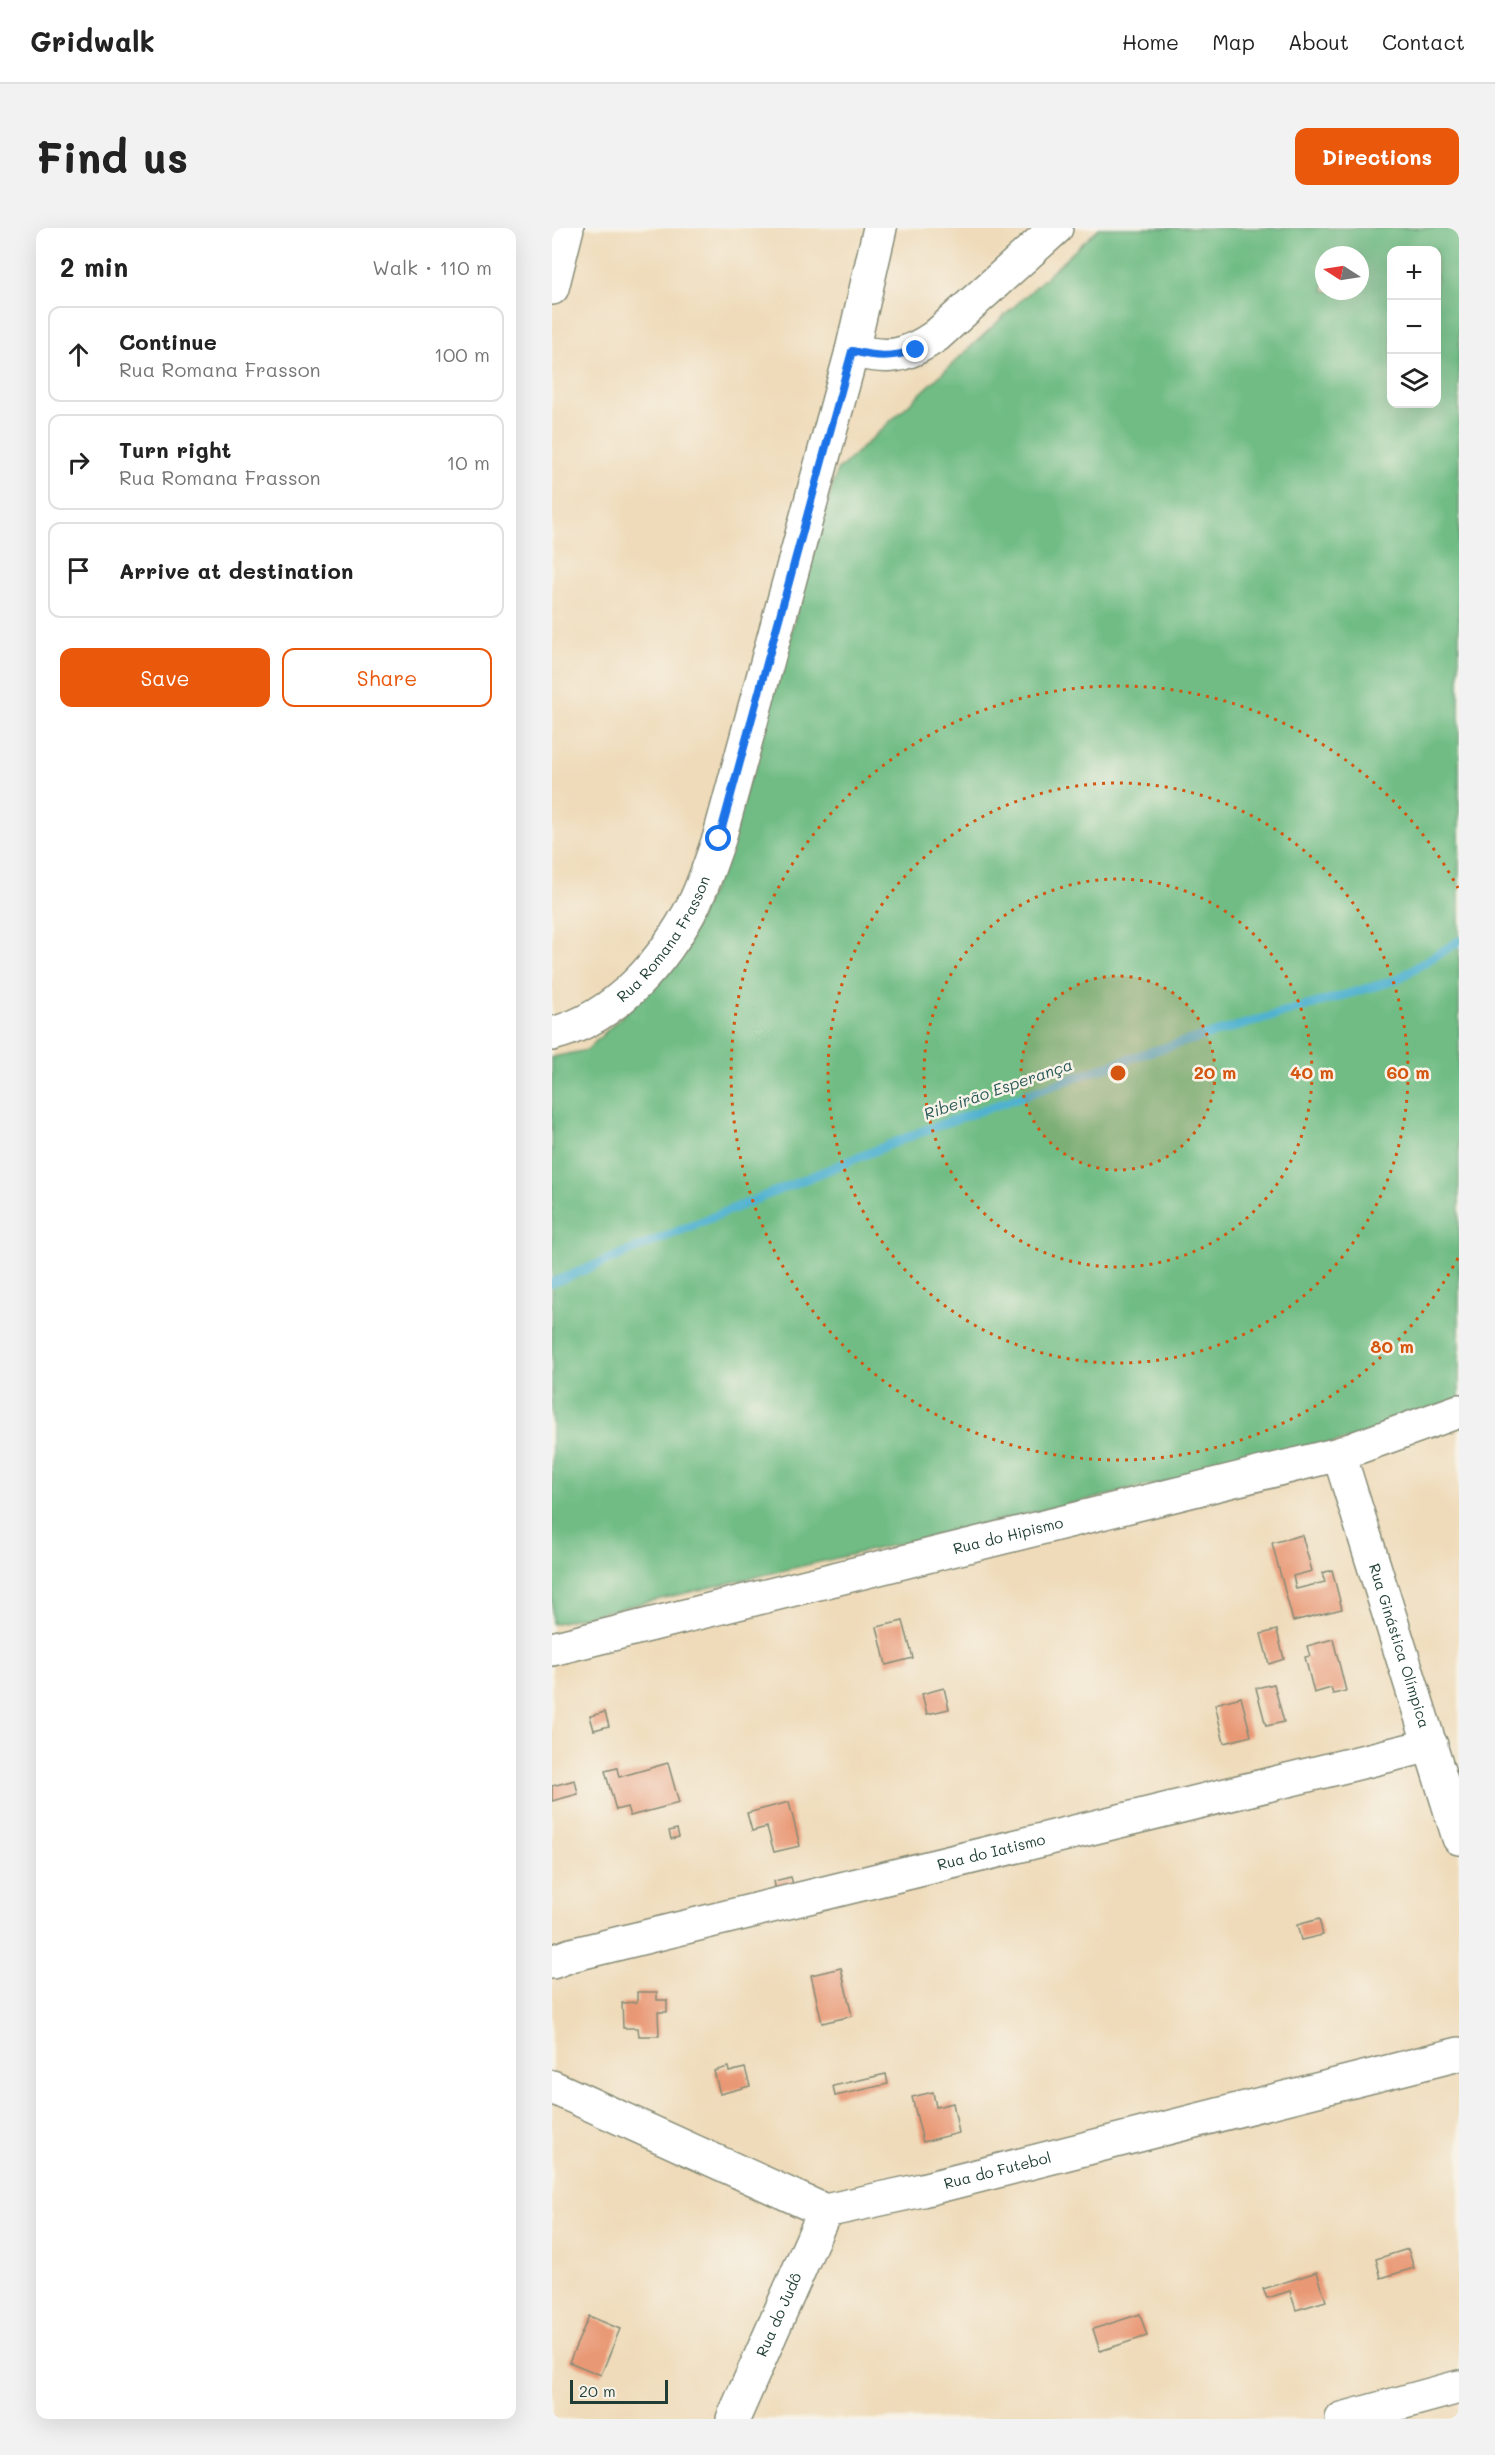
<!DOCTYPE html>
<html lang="en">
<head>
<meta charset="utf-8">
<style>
	body { margin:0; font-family:Mali,sans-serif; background:#f2f2f2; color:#222 }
	.controls { position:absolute; right:18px; top:18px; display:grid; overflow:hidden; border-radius:12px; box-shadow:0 6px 24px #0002 }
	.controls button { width:54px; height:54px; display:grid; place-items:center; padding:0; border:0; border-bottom:2px solid #e0e0e0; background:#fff; color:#222; font:30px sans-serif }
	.compass { position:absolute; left:763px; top:18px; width:54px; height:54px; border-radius:50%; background:#fff; box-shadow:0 6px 24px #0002; rotate:282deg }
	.scale { position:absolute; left:18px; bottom:15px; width:98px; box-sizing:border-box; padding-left:6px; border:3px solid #1f3d34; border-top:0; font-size:16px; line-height:21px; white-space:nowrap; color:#1f3d34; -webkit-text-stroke:4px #f7f3e8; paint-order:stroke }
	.stop { position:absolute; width:18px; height:18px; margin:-14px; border:4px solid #1a73e8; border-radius:50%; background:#fff }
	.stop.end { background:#1a73e8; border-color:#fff; box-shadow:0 2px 6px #0008 }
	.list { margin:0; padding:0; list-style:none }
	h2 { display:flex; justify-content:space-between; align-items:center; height:78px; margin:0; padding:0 24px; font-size:26px }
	h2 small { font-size:20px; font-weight:400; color:#767676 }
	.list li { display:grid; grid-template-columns:39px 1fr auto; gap:18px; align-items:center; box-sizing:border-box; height:96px; margin:0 12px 12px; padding:0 12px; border:2px solid #e0e0e0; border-radius:12px }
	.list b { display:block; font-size:22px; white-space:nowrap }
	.list p { margin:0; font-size:20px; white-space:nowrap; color:#767676 }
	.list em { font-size:20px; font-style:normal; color:#767676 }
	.actions { display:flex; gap:12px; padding:18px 24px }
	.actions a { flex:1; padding:14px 0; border:2px solid #ea580c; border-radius:12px; text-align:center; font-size:21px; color:#ea580c }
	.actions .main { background:#ea580c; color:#fff }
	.icon { flex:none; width:33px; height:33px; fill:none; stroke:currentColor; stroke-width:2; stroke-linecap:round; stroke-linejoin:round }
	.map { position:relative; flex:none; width:907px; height:2191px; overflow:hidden; border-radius:12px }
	header { display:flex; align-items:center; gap:36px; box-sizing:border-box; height:84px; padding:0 30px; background:#fff; border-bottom:2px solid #e0e0e0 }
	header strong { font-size:28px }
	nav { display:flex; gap:33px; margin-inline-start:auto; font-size:21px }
	.intro { display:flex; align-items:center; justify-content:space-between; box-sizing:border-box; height:144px; padding:0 36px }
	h1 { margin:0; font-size:42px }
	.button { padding:15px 27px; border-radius:12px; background:#ea580c; color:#fff; font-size:21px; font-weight:700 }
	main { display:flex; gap:36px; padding:0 36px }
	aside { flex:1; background:#fff; border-radius:12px; box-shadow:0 6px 24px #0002 }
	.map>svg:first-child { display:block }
	.forest { fill:#70bc84; stroke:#487c5c; stroke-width:1.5; fill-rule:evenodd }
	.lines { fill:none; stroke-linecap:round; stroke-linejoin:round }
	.stream { stroke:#51b2d0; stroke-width:9 }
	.building { fill:#e99874 }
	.minor-casing { stroke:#878c77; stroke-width:36 }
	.minor { stroke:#fff; stroke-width:33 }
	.route { stroke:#1a73e8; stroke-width:8 }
	.ring { fill:none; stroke:#d45610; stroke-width:3; stroke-dasharray:3 6 }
	.labels { text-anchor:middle; stroke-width:5; stroke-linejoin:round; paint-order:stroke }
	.street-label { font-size:15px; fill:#1f3d34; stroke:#f7f3e8 }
	.water-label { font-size:16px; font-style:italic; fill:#2c5a5b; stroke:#f7f3e8 }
	.centre { fill:#d45610; stroke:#f7f3e8; stroke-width:3 }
	.ring-label { font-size:18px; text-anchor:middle; font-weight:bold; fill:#d45610; stroke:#f7f3e8; stroke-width:5; stroke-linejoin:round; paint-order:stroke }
</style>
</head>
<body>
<header>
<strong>Gridwalk</strong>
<nav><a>Home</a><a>Map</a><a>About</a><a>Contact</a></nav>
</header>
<div class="intro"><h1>Find us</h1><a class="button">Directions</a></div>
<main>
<aside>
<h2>2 min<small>Walk · 110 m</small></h2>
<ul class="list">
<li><svg class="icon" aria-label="ahead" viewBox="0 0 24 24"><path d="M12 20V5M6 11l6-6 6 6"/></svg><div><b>Continue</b><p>Rua Romana Frasson</p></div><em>100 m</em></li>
<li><svg class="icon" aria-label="right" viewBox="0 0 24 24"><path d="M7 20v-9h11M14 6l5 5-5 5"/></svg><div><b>Turn right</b><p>Rua Romana Frasson</p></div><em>10 m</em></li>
<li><svg class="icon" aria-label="arrive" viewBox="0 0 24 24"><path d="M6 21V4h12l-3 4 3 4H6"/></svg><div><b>Arrive at destination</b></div></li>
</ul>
<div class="actions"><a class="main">Save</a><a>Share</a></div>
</aside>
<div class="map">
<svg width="907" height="2191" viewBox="0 0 907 2191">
	<rect width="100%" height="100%" fill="#f7f3e8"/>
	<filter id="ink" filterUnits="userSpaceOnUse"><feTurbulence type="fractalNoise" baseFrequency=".0167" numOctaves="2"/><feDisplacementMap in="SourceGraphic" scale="12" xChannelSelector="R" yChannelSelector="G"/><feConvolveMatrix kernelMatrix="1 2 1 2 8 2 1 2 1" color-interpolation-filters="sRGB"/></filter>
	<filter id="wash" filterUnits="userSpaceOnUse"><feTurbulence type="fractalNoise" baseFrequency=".008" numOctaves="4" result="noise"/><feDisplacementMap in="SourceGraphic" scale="24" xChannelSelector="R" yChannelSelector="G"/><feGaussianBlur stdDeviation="1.35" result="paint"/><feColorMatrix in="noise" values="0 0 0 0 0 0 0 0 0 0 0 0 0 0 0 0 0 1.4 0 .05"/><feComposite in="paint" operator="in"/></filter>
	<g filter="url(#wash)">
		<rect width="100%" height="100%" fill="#efdbba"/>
		<!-- forest -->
		<path class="forest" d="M547,0H907V1170L804,1210L0,1396V829L35,822L127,732L174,632L285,243ZM840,22H884V176H840ZM772,27H808V63H772Z"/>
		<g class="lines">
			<!-- stream -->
			<polyline class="stream" points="0,1055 376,901 594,825 844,752 907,713"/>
		</g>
		<g id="blocks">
			<!-- building -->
			<g class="building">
				<polygon points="750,1307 760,1343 741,1348 744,1361 773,1354 770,1345 780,1342 790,1381 741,1393 720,1315"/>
				<polygon points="351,1393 361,1430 334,1437 325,1399"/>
				<polygon points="725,1402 732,1431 717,1436 709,1406"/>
				<polygon points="781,1411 794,1463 781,1466 779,1460 762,1465 753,1429 758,1428 755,1418"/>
				<polygon points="722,1456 732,1494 714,1498 704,1460"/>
				<polygon points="392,1460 397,1481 375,1486 370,1466"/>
				<polygon points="689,1469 699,1508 672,1515 663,1476"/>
				<polygon points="53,1484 57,1498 42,1502 38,1488"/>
				<polygon points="116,1535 127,1575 78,1588 75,1579 64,1582 53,1543 65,1540 67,1549"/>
				<polygon points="23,1552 26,1566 0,1573 0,1558"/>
				<polygon points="237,1574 248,1618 222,1624 215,1599 200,1603 195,1585"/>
				<polygon points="125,1601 127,1609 119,1611 117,1603"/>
				<polygon points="239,1649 243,1664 225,1669 222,1653"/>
				<polygon points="767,1691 771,1707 749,1712 745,1697"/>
				<polygon points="289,1740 300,1788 270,1795 259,1747"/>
				<polygon points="85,1764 105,1764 105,1772 115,1772 115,1784 106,1784 107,1808 87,1808 86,1800 71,1800 70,1775 85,1774"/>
				<polygon points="176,1839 177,1844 193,1840 198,1858 168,1866 162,1843"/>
				<polygon points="334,1846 336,1856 283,1868 281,1858"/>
				<polygon points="381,1864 384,1879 401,1875 407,1905 371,1914 360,1869"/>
				<polygon points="856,2021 862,2040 829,2050 824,2031"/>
				<polygon points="765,2044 774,2073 744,2082 738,2063 715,2070 711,2061"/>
				<polygon points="588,2086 595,2108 548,2123 541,2101"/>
				<polygon points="37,2088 68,2101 49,2147 17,2134"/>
			</g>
		</g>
	</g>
	<g filter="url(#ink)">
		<use href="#blocks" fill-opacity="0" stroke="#878c77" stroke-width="1.5"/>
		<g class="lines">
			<!-- minor casing -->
			<g class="minor-casing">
				<g id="minor">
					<polyline points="0,60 15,0"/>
					<polyline points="300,123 328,0"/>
					<path id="s1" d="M0,806C64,790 112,733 142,676C152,656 159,633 167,611L300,123C337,131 352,130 384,108L504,0"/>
					<path id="s2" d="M787,1226L907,1610"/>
					<path id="s3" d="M0,1421L787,1226L907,1183"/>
					<path id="s4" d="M0,1734L19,1727L879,1517"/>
					<path id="s5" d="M0,1859L273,1983L370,1962L907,1826"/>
					<path id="s6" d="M181,2191L273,1983"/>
					<polyline points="790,2191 907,2159"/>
				</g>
			</g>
			<!-- minor -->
			<use href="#minor" class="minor"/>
		</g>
	</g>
	<g class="lines" filter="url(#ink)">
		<!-- route -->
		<path class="route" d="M167,611L300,123C325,129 338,130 364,122"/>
	</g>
	<!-- distance rings -->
	<circle cx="566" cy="845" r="97" fill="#d45610" fill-opacity=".12"/>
	<g class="ring">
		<circle cx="566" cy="845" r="97"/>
		<circle cx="566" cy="845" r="194"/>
		<circle cx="566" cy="845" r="290"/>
		<path d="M906 1030A387 387 0 1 1 906 660"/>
	</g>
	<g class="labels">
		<!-- street labels -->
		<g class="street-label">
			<text dy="5" stroke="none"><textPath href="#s1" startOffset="152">Rua Romana Frasson</textPath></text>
			<text dy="5" stroke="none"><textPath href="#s3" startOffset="470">Rua do Hipismo</textPath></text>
			<text dy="5" stroke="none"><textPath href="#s2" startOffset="201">Rua Ginástica Olímpica</textPath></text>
			<text dy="5" stroke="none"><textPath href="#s4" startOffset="453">Rua do Iatismo</textPath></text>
			<text dy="5" stroke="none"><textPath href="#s5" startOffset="477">Rua do Futebol</textPath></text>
			<text dy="5" stroke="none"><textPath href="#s6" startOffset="114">Rua do Judô</textPath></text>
		</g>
		<!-- water labels -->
		<g class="water-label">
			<text transform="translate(446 861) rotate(-19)" y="6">Ribeirão Esperança</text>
		</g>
	</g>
	<circle cx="566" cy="845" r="9" class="centre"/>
	<g class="ring-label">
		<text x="663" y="851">20 m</text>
		<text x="760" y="851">40 m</text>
		<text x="856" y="851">60 m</text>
		<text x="840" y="1125">80 m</text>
	</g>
</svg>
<div class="controls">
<button>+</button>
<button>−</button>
<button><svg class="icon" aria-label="layers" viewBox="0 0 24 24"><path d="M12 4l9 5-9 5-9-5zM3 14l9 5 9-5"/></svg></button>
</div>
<svg class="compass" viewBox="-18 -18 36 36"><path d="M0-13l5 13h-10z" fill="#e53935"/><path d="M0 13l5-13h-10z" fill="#767676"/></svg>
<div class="scale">20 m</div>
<div class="stop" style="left:167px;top:611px"></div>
<div class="stop end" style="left:364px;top:122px"></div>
</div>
</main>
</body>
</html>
